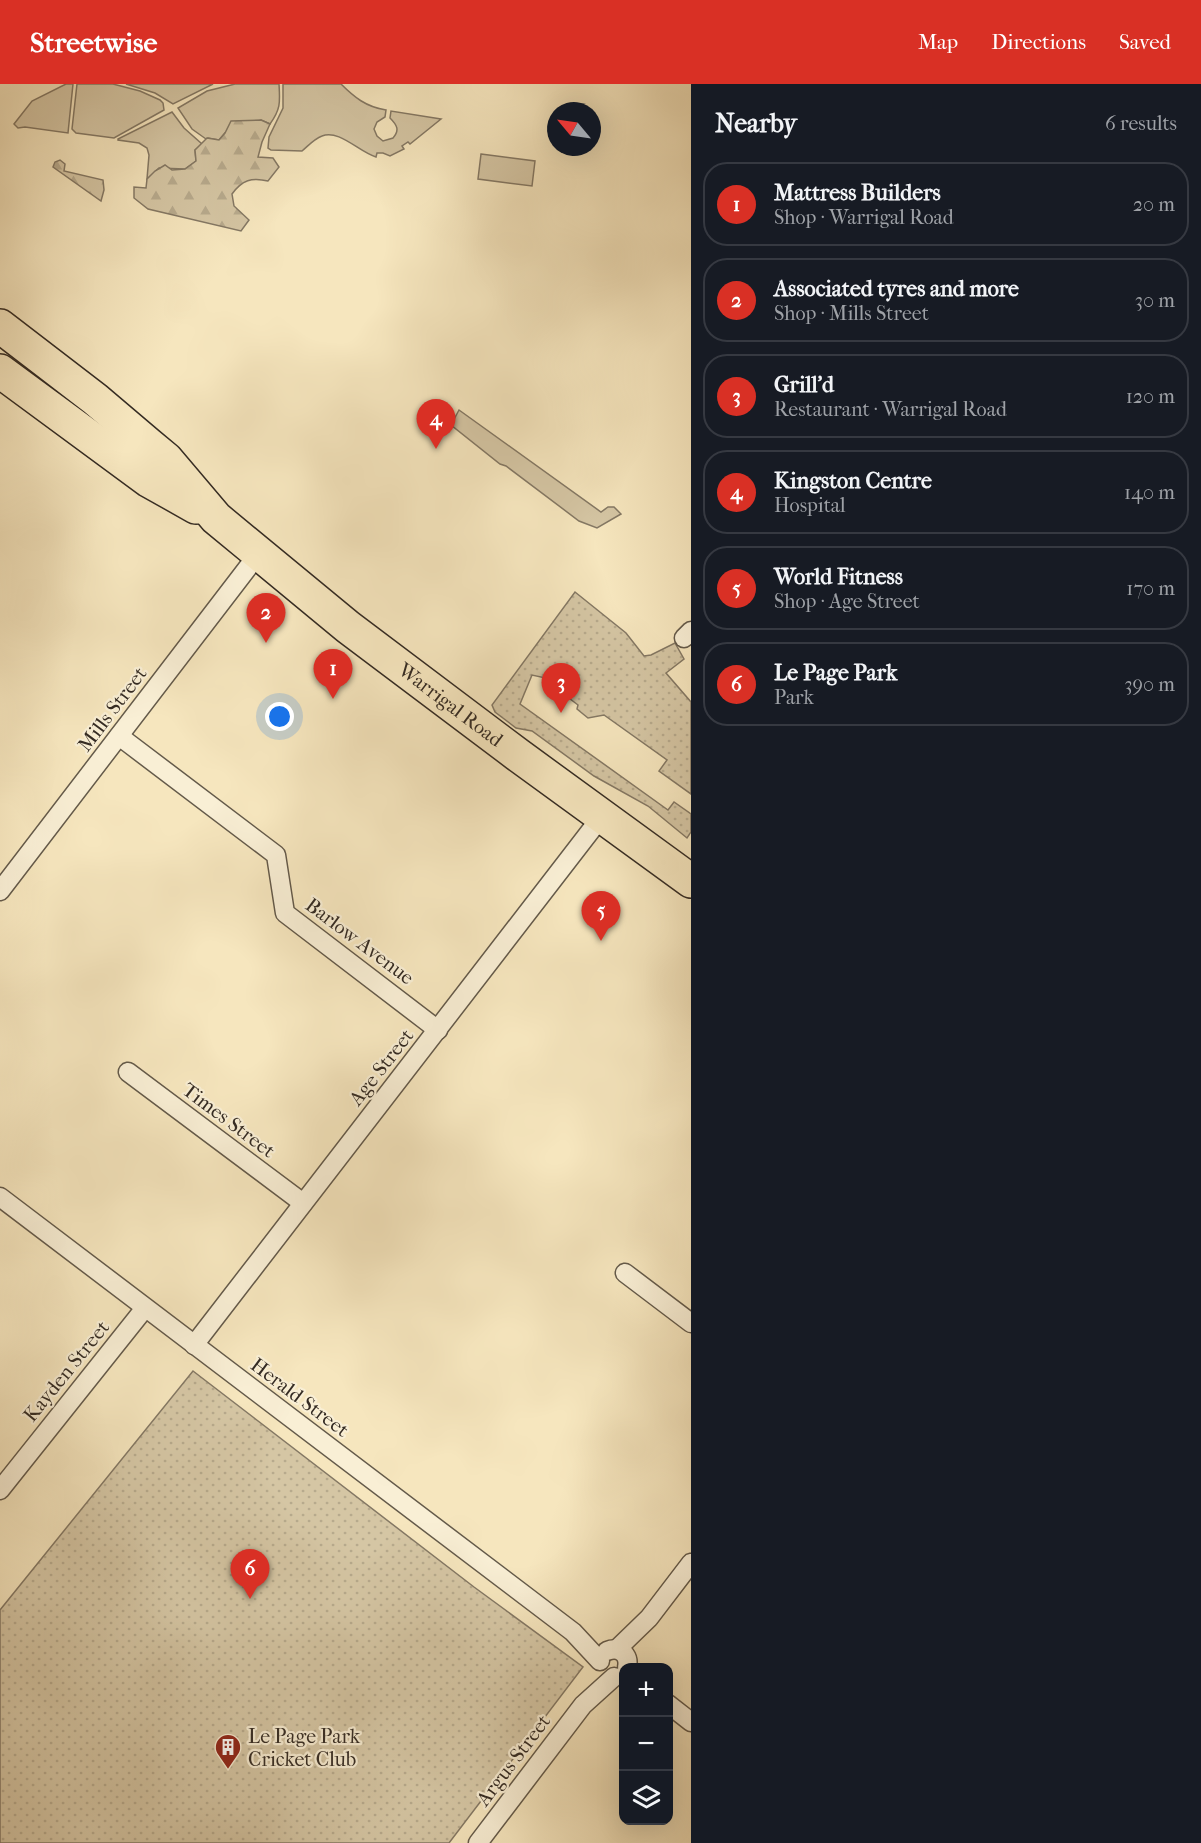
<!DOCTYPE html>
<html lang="en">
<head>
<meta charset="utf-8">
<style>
	body { margin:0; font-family:"IM FELL French Canon",serif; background:#20242c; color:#f1f3f6 }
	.controls { position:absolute; right:18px; bottom:18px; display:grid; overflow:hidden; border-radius:12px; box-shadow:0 6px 24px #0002 }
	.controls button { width:54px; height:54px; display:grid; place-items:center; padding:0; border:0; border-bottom:2px solid #363941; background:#171b24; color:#f1f3f6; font:30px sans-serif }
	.compass { position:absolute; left:547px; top:18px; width:54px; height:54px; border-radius:50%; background:#171b24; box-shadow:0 6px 24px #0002; rotate:299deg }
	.you { position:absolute; left:280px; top:633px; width:21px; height:21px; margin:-15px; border:4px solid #fff; border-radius:50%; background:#1a73e8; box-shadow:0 0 0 9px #1a73e833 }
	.badge { display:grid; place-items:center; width:39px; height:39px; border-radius:50%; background:#d93025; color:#fff; font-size:20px; font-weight:700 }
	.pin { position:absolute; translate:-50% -50px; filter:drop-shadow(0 2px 3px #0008) }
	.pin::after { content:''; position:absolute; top:32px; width:21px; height:18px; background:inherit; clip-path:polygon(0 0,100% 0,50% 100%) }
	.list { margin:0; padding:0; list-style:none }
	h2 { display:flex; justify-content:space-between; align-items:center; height:78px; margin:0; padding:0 24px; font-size:26px }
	h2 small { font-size:20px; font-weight:400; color:#9ea1a6 }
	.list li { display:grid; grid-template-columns:39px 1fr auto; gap:18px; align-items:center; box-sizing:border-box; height:84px; margin:0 12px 12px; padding:0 12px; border:2px solid #363941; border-radius:24px }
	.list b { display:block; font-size:22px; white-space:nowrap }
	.list p { margin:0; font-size:20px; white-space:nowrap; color:#9ea1a6 }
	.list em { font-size:20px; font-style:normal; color:#9ea1a6 }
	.icon { flex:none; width:33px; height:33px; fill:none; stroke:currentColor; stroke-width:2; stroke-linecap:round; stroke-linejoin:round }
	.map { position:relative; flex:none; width:691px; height:1759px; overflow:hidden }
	header { display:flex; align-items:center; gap:36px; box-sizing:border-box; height:84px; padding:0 30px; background:#d93025; color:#fff }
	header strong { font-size:28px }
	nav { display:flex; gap:33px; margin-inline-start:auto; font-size:21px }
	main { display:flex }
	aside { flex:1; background:#171b24 }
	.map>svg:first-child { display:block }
	.green { fill:#d5c6a4; stroke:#847864; stroke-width:1.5 }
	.forest { fill:url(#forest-firs); stroke:#847864; stroke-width:1.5 }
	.park { fill:url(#park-dots); stroke:#847864; stroke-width:1.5 }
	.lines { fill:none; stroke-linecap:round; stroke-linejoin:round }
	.street-casing { stroke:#645a4a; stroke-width:21 }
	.highway-casing { stroke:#342b23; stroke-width:36 }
	.street { stroke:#f9efd5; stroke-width:18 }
	.highway { stroke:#f6e6be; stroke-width:33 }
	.labels { text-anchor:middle; stroke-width:4.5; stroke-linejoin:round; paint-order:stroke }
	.street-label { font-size:20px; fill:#342b23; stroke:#f9efd5 }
	.poi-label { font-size:20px; fill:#342b23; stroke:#f9efd5; text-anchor:start }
</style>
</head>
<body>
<header>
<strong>Streetwise</strong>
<nav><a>Map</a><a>Directions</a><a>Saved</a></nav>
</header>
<main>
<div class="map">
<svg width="691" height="1759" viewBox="0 0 691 1759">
	<defs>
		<pattern id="forest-firs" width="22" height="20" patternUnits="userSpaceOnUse" patternTransform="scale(1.5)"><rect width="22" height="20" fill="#d5c6a4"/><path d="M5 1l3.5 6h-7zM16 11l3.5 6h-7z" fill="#b7aa8d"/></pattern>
		<pattern id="park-dots" width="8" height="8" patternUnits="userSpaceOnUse" patternTransform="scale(1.5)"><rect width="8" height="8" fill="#d5c6a4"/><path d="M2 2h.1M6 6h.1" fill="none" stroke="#b7aa8d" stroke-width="1.8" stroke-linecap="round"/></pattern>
	</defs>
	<rect width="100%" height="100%" fill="#f6e6be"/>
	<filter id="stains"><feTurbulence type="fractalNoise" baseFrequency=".00333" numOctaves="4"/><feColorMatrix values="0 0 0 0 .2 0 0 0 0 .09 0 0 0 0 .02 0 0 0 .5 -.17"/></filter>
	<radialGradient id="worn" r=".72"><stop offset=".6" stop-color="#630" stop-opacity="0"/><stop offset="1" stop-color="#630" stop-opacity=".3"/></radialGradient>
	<!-- green -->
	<g class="green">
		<polygon points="66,0 73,0 68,49 25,43 18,44 14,40 32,17"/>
		<polygon points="77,0 113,0 140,7 160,16 163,19 164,26 114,54 76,49 72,45"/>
		<polygon points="126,0 213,0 173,20 155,9"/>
		<path d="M235,0H279C280,18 281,25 270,40L261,36L225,49L219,56L208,54L206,55L192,45L178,24L207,7Z"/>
		<path d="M283,0H341C354,13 366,23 386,26L385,33L377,38L374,45L377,52L383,57L393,54C400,46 397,41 390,34L391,27L441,35L410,60L408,58L402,62L404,65L390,72L383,69H377L376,73C359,68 339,45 322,52C314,55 308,62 302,67L271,66L268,64L269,53L283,24Z"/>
		<polygon points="172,28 184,44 202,60 195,66 196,77 185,85 159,84 147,95 149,71 147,64 139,59 118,56 118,55"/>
		<polygon points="481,70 535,77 532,102 478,95"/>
		<polygon points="459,326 601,428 608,423 614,423 621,430 597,444 579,437 506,382 500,380 451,341"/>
	</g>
	<!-- forest -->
	<g class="forest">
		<path d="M261,36L270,40L262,58L258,73L273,74L279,83L268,97C252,93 242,96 232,110L234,122L249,136L241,147L148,125L134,114V103L146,104L147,95L155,87L165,81L172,86L185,85L196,77L195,66L207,54L219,56L225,49L231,37Z"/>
		<polygon points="60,76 65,80 64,87 103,96 104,106 101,117 53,83 55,78"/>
	</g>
	<!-- park -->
	<g class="park">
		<polygon points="575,508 626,549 644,572 651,571 675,559 684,575 666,589 691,618 691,710 659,687 667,676 604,631 588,634 577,625 578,621 553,602 555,596 532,591 520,620 668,726 674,718 691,730 691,748 687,754 648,722 594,692 532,647 516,644 495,628 492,621"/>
		<polygon points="193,1287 474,1503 583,1583 449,1759 0,1759 0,1526"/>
	</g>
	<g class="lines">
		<!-- street casing -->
		<g class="street-casing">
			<g id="street">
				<polyline points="684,554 691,547"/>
				<polyline points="119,652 276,771 285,829 438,946"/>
				<polyline points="0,807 259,469"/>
				<polyline points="128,988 303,1119"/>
				<polyline points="0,1113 573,1548 600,1577"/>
				<polyline points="625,1189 691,1239"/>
				<polyline points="194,1261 602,732"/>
				<polyline points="0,1406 145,1224"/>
				<polyline points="617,1565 649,1534 691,1479"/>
				<path d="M607,1567C619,1562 630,1570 627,1584"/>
				<polyline points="668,1620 691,1638"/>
				<polyline points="478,1759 583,1621 614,1593"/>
			</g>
		</g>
		<!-- highway casing -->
		<g class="highway-casing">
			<g id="highway">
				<path id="s1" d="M0,242L95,315L148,360L166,375L216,434L348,543L518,671L691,797"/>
				<polyline points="0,287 148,396 196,423"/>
			</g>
		</g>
		<!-- street -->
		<use href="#street" class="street"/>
		<!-- highway -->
		<use href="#highway" class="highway"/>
	</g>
	<!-- icons -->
	<defs>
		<g id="building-pin" transform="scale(1.35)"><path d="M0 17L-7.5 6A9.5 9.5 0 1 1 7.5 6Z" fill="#8f2418" stroke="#f9efd5"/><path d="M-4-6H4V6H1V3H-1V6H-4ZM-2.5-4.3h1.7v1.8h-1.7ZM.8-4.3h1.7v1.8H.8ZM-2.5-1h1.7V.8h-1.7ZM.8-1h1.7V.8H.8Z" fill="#fff"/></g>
	</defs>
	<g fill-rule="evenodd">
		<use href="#building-pin" x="228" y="1663"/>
	</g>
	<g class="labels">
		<!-- street labels -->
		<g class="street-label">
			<text dy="7" stroke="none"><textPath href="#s1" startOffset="590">Warrigal Road</textPath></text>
			<text transform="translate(112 625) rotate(-53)" y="7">Mills Street</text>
			<text transform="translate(360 857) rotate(37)" y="7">Barlow Avenue</text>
			<text transform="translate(381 983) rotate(-52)" y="7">Age Street</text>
			<text transform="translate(229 1036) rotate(37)" y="7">Times Street</text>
			<text transform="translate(66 1287) rotate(-51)" y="7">Kayden Street</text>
			<text transform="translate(300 1313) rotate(37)" y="7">Herald Street</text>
			<text transform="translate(513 1676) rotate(-53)" y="7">Argus Street</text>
		</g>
		<!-- poi labels -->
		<g class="poi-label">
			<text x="248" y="1659">Le Page Park<tspan x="248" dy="23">Cricket Club</tspan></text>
		</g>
	</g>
	<rect width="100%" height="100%" filter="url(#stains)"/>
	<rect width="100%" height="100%" fill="url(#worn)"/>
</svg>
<div class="controls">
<button>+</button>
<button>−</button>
<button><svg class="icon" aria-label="layers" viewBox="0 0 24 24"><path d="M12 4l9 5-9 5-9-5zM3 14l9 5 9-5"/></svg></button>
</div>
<svg class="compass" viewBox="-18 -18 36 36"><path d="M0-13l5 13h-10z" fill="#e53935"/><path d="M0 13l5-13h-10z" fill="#9ea1a6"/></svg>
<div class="you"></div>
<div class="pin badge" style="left:333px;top:615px">1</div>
<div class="pin badge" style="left:266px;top:559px">2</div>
<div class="pin badge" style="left:561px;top:629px">3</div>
<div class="pin badge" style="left:436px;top:365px">4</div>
<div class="pin badge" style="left:601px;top:857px">5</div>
<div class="pin badge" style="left:250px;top:1515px">6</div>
</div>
<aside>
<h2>Nearby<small>6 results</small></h2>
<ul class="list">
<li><span class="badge">1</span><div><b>Mattress Builders</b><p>Shop · Warrigal Road</p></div><em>20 m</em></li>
<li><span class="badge">2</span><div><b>Associated tyres and more</b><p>Shop · Mills Street</p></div><em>30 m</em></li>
<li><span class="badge">3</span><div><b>Grill'd</b><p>Restaurant · Warrigal Road</p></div><em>120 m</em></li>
<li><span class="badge">4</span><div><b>Kingston Centre</b><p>Hospital</p></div><em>140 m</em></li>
<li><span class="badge">5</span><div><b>World Fitness</b><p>Shop · Age Street</p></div><em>170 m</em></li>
<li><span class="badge">6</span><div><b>Le Page Park</b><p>Park</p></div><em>390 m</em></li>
</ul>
</aside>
</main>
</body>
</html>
